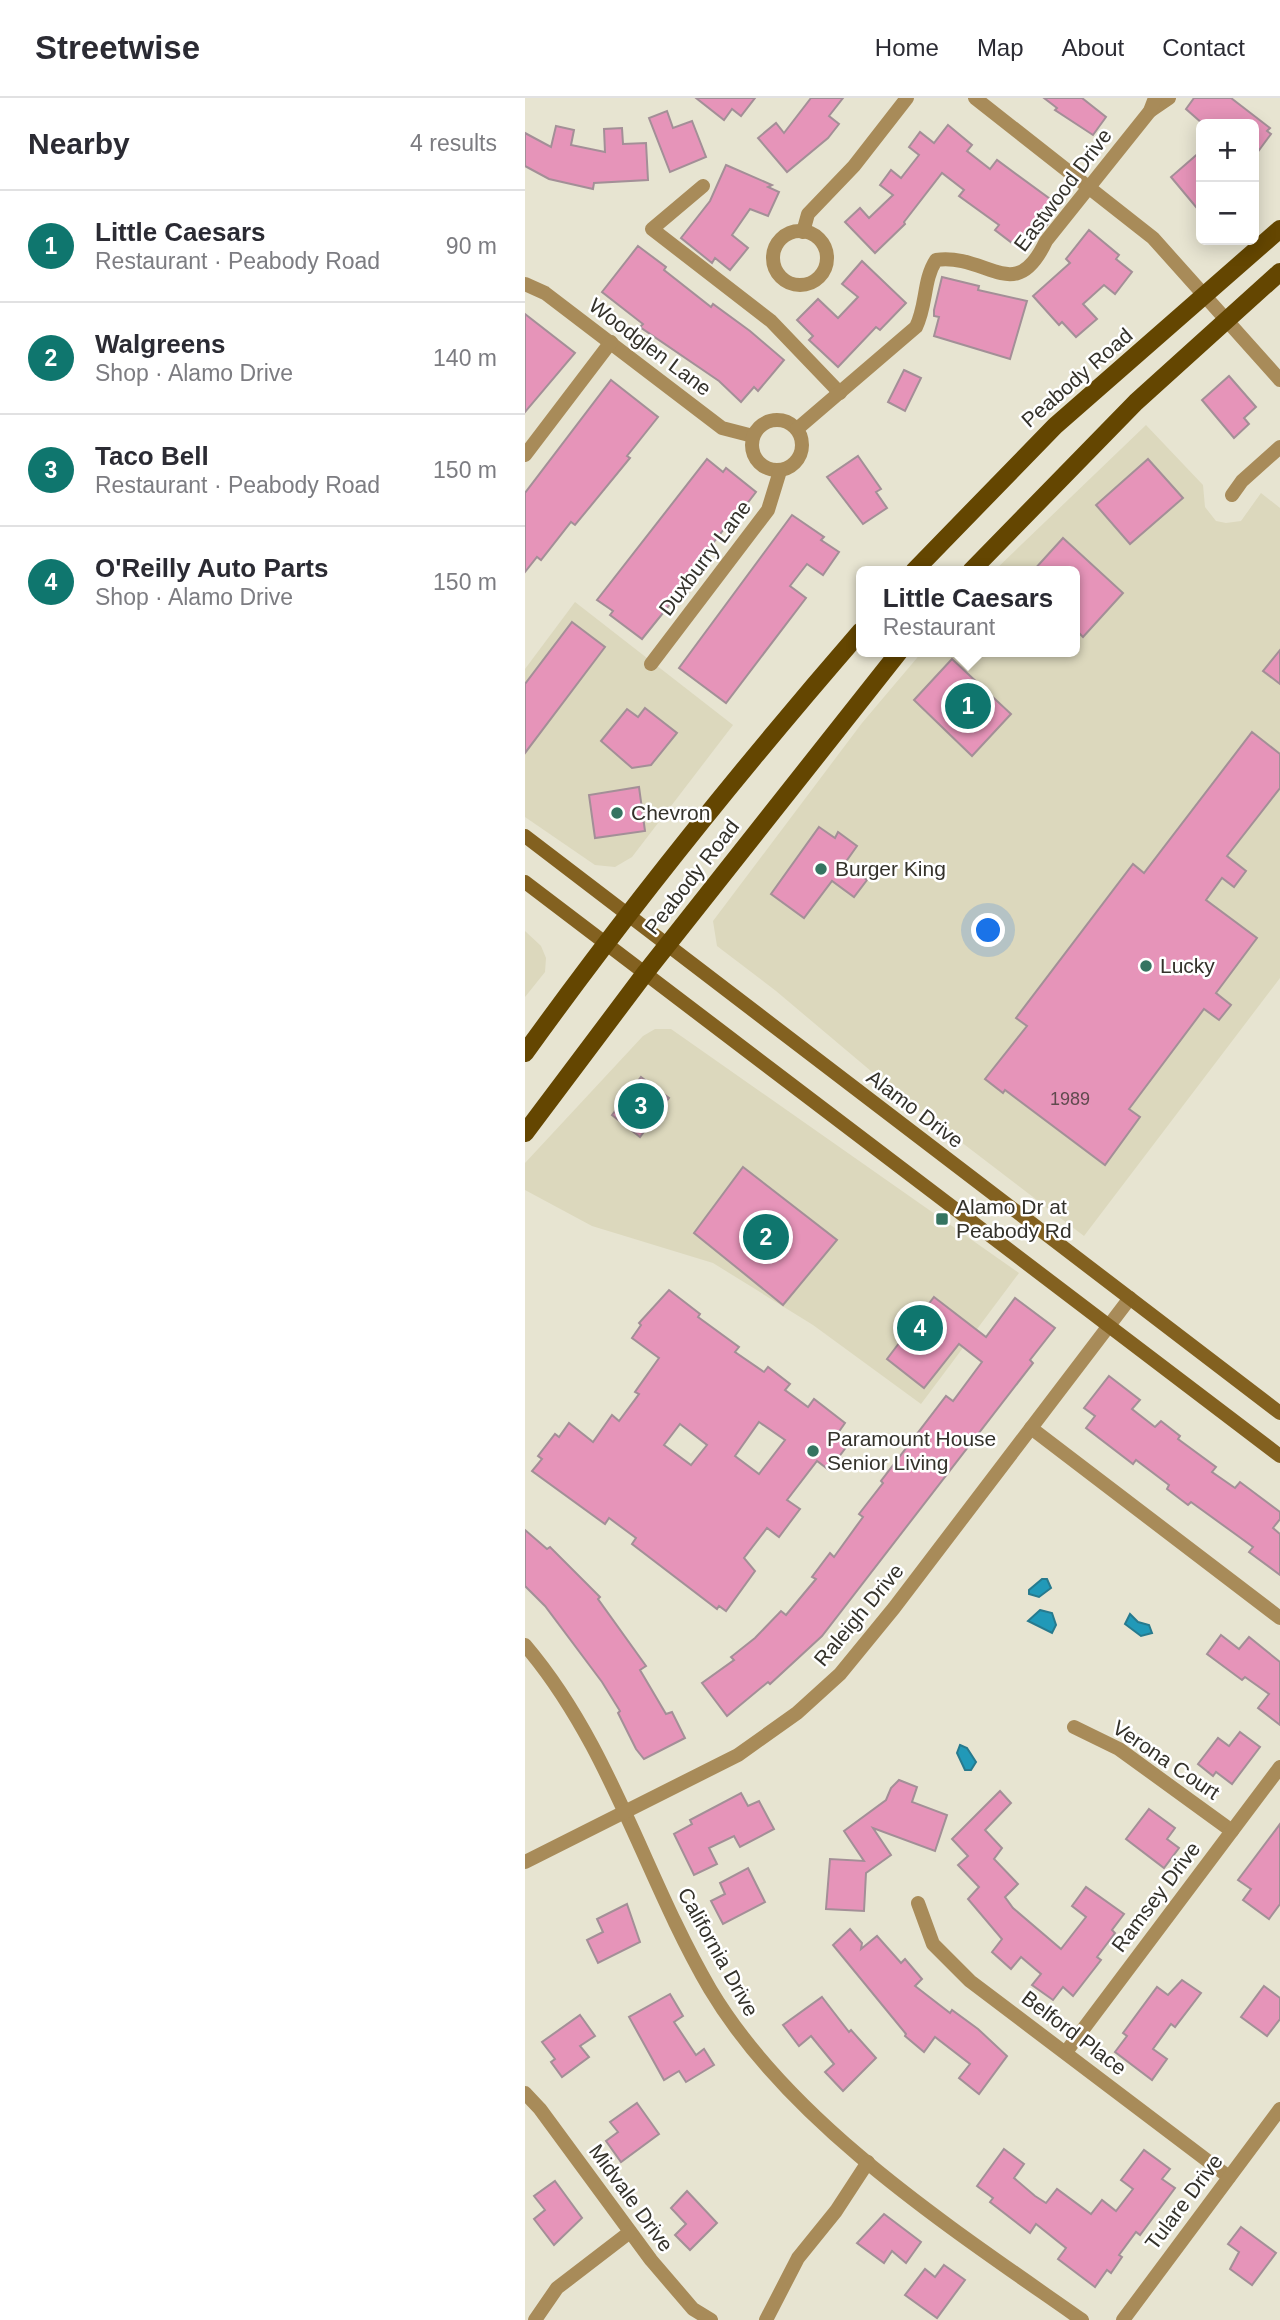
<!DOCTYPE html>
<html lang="en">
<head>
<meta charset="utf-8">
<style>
	body { margin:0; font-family:Helvetica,sans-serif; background:#f7f7f7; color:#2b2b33 }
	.controls { position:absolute; right:21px; top:21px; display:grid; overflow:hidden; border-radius:10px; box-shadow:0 4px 18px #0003 }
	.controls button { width:63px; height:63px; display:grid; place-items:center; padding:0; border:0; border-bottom:2px solid #e1e1e2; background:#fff; color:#2b2b33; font:35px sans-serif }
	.you { position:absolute; left:464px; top:833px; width:24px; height:24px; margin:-18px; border:5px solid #fff; border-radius:50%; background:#1a73e8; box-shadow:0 0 0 10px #1a73e833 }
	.badge { display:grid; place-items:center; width:46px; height:46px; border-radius:50%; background:#0f766e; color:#fff; font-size:23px; font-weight:700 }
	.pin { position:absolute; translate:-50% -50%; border:4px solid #fff; box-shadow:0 2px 7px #0006 }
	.popup { position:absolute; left:331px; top:468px; width:224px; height:91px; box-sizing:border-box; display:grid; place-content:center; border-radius:10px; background:#fff; filter:drop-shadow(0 2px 5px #0005); font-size:23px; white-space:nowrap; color:#7c7c81 }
	.popup b { font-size:26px; color:#2b2b33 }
	.popup::after { content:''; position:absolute; left:50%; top:100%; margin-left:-14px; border:14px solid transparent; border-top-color:#fff }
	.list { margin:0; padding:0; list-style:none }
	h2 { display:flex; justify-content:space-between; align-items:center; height:91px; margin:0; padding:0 28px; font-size:30px }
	h2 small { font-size:23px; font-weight:400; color:#7c7c81 }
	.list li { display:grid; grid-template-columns:46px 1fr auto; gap:21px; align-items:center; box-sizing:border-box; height:112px; padding:0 28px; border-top:2px solid #e1e1e2 }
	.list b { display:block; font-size:26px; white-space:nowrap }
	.list p { margin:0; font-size:23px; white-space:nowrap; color:#7c7c81 }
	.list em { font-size:23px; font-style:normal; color:#7c7c81 }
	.map { position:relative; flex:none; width:755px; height:2222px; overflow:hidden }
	header { display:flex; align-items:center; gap:42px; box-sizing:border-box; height:98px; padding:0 35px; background:#fff; border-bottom:2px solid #e1e1e2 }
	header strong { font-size:33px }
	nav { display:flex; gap:38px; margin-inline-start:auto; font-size:24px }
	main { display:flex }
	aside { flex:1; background:#fff }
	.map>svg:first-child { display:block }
	.built { fill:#dcd8bd }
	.water { fill:#2199b8; stroke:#277a8e; stroke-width:2 }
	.building { fill:#e694b9; stroke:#a38f97; stroke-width:2; fill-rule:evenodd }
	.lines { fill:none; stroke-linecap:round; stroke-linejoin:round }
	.minor { stroke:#a88b59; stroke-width:14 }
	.tertiary { stroke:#a88b59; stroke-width:14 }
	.secondary { stroke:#836120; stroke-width:14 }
	.primary { stroke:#644601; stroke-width:18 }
	.poi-dot { fill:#357461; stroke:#fff; stroke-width:2.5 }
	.labels { text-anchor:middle; stroke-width:5; stroke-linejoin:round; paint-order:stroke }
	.number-label { font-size:18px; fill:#604a4e }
	.street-label { font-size:21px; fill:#34322b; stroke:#fff }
	.poi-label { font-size:21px; fill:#34322b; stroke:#fff; text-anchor:start }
</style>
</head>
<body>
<header>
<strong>Streetwise</strong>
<nav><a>Home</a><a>Map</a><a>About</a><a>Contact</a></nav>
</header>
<main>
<aside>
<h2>Nearby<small>4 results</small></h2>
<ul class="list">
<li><span class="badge">1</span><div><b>Little Caesars</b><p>Restaurant · Peabody Road</p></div><em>90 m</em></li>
<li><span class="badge">2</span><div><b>Walgreens</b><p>Shop · Alamo Drive</p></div><em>140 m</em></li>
<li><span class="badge">3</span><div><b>Taco Bell</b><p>Restaurant · Peabody Road</p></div><em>150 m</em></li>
<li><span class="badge">4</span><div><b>O'Reilly Auto Parts</b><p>Shop · Alamo Drive</p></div><em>150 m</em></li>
</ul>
</aside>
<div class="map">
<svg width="755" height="2222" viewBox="0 0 755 2222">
	<rect width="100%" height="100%" fill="#e7e4d1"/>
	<!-- built -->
	<g class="built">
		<polygon points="621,327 678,387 680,409 691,423 701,425 716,423 736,395 755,410 755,880 559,1138 372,995 251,893 192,848 188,823 337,625 397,554 550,554 550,473 469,473"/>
		<polygon points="50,504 208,627 107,759 90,769 70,767 0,719 0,571"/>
		<polygon points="0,833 16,848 21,860 20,874 0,899"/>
		<polygon points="130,931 146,931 494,1175 396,1306 288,1227 188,1165 67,1128 0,1092 0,1065 118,938"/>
	</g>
	<!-- water -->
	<g class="water">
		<polygon points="517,1481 522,1481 526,1490 514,1499 504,1496 504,1492"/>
		<polygon points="515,1512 527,1515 531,1527 527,1535 503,1523"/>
		<polygon points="605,1516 613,1524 624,1527 627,1535 616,1538 600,1526"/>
		<polygon points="435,1647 442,1650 451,1664 446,1672 440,1672 432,1655"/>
	</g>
	<!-- building -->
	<g class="building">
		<polygon points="171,0 230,0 216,18 207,11 199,22"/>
		<polygon points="286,0 318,0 304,18 314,26 303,40 262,74 233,40 251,25 259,35"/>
		<polygon points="519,0 557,0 581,19 568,37 530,12 532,10"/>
		<polygon points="669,0 706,0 745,30 742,33 746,36 729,59 729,26 678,26 661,11"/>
		<polygon points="142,13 148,30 167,23 181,59 145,74 124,20"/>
		<polygon points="423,27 447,47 442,53 465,71 472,62 532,106 520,121 524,124 500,155 470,132 474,127 434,98 439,92 417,75 379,124 380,126 350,155 320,124 335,110 344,120 368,97 355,87 366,72 376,80 394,57 384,49 395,34 409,45"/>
		<polygon points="31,28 49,32 46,47 80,54 79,31 97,30 98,46 121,45 123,82 69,85 68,91 24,81 0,68 0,35 26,49"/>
		<polygon points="676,53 676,115 646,79"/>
		<polygon points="201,67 247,87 243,89 254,94 243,118 225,111 207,137 223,150 205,172 190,160 187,165 156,140 185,103"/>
		<polygon points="564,132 594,157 591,161 607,174 590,196 579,187 558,206 572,221 551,239 537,224 534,227 508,198 545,165 541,161"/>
		<polygon points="113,148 141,169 139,172 186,209 188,206 225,233 259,262 233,293 229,289 216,304 194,283 115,229 118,226 77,194"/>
		<polygon points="337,163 381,205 355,232 351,229 313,269 284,242 288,238 272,222 293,201 313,220 333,199 317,186"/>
		<polygon points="417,179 454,188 453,192 502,203 485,261 409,238 414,219 409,218 409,212"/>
		<polygon points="0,216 50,255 0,314"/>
		<polygon points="379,272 396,280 380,313 363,304"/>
		<polygon points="704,278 731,309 719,320 724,326 709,340 677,302"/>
		<polygon points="86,282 133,319 102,358 105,360 50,427 46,424 16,462 12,459 0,474 0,395"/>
		<polygon points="333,358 356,391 351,394 362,410 338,426 302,379"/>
		<polygon points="182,361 198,374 201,370 231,394 208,424 206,422 168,471 171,474 117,541 85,517 88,513 72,502"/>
		<polygon points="623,361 658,400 605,446 571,407"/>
		<polygon points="267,417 299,439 296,442 314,454 298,477 282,466 265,488 281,500 201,605 154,570"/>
		<polygon points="538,440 598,495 558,539 550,531 550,473 508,473"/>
		<polygon points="47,524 80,549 0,655 0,586"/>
		<polygon points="755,552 755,586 738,573"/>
		<polygon points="427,561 486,616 447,658 389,602"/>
		<polygon points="120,610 152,635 126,667 107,670 76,643 102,611 113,619"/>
		<polygon points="727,634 755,656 755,690 702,758 721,773 709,789 697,780 681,802 732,840 691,895 706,907 694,922 679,911 604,1011 615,1019 580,1067 480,992 478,995 460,981 502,928 491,920 608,766 619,775"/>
		<polygon points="114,689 120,733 70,740 64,697"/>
		<polygon points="294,729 310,740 313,734 332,748 320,765 342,782 329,799 307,783 279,820 246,796"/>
		<polygon points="116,979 144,1000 115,1039 87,1017"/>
		<polygon points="218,1069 312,1142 258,1207 169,1135"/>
		<path d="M144,1192L175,1216L173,1219L214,1249L210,1254L239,1274L243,1269L265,1286L260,1292L283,1309L289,1301L320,1325L313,1335L325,1344L304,1372L292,1363L262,1402L275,1411L254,1439L242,1430L219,1460L230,1473L201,1513L194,1508L192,1511L107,1446L111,1440L84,1420L80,1426L7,1373L17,1361L13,1358L30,1336L34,1339L44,1325L68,1344L87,1317L94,1323L114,1296L110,1294L134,1260L107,1240L116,1227L114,1225ZM234,1324L260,1342L234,1376L210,1358ZM155,1326L182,1347L166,1367L139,1347Z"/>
		<polygon points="409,1199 461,1239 490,1200 530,1230 505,1262 508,1265 297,1538 245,1586 243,1584 202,1618 177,1585 209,1562 206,1559 230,1540 256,1513 261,1517 291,1481 287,1479 305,1455 309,1459 338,1419 334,1416 358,1385 356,1383 421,1298 428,1303 457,1264 434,1246 399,1290 362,1261"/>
		<polygon points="584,1278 615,1302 607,1311 630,1329 636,1323 655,1338 653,1341 691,1369 687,1374 710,1390 715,1384 755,1414 755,1421 748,1430 755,1436 755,1477 724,1454 728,1449 713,1438 666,1404 663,1407 642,1391 644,1387 611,1362 608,1366 561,1330 570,1318 559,1310"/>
		<polygon points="0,1432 22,1451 25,1449 75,1499 73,1501 121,1568 115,1572 141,1616 147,1614 160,1640 119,1661 111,1651 93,1615 95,1613 77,1584 20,1508 0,1488"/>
		<polygon points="696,1537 714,1551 724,1539 755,1564 755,1627 733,1610 744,1596 720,1579 717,1582 682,1556"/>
		<polygon points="715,1634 735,1649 707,1686 691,1674 688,1678 673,1666 693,1640 704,1648"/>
		<polygon points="374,1682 392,1689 387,1704 422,1717 410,1753 348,1730 366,1757 341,1775 339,1813 301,1811 305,1761 339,1763 319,1733 361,1702 366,1690"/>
		<polygon points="475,1693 486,1705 460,1732 477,1750 469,1761 493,1786 480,1799 488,1810 536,1851 561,1819 547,1808 561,1789 599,1816 587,1832 590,1835 572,1859 576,1862 548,1898 538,1889 528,1902 507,1887 516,1876 496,1859 486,1871 467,1854 477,1841 443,1801 454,1789 433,1767 443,1758 427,1741"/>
		<polygon points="216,1695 223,1708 234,1703 249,1731 215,1749 209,1738 184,1750 192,1766 169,1777 149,1736 167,1726 165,1722"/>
		<polygon points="624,1711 650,1730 642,1741 654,1750 639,1770 601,1741"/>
		<polygon points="755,1726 755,1806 744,1821 718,1802 726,1791 713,1782"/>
		<polygon points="223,1770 240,1804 198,1826 186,1803 200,1796 195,1785"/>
		<polygon points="102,1806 115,1844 73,1865 62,1842 78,1834 72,1821"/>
		<polygon points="325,1831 337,1845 336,1851 352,1838 376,1865 380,1861 397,1881 390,1888 425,1915 427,1912 453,1931 482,1958 454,1996 434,1980 445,1966 410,1939 399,1954 380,1938 381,1936 308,1847"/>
		<polygon points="657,1882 676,1895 650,1929 646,1926 628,1951 642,1961 627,1982 590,1954 602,1938 598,1935 632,1889 643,1897"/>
		<polygon points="739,1888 755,1900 755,1921 742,1938 716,1919"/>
		<polygon points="145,1896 158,1918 149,1924 171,1957 179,1951 189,1967 161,1984 154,1973 139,1982 104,1919"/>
		<polygon points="297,1899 324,1934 326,1932 351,1960 318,1993 300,1974 309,1966 286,1938 274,1948 258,1927"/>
		<polygon points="55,1917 70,1938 55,1948 64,1959 37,1979 26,1964 30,1961 17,1944"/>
		<polygon points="112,2005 134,2036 96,2064 81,2043 93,2034 85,2024"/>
		<polygon points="479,2051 499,2066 489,2080 510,2098 521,2105 532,2091 566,2116 577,2102 591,2113 608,2091 596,2082 619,2052 645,2071 637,2081 650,2090 615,2137 611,2134 594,2157 597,2159 586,2175 582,2172 570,2189 533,2161 541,2150 511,2126 505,2135 465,2104 468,2100 452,2088"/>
		<polygon points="30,2083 57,2120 29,2147 9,2121 20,2112 9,2098"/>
		<polygon points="162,2093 192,2125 165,2152 150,2137 161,2126 146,2110"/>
		<polygon points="359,2116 396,2144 381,2165 367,2153 359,2165 332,2145"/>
		<polygon points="716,2129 751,2155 727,2187 705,2171 714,2154 703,2146"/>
		<polygon points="419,2167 440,2182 412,2220 380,2197 400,2171 410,2179"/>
	</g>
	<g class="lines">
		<!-- minor -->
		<g class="minor">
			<polyline points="450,0 628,140 755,282"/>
			<polyline points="625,13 644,0"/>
			<polyline points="178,88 127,131 246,223 315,295"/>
			<circle cx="275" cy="160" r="27"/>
			<polyline points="278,134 283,116 329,68 382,0"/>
			<polyline points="0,186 20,195 197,330 228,338"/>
			<circle cx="252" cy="347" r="25"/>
			<path d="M272,331L391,229C402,207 398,182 411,162C463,155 490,209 521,143L625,13L630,0"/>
			<polyline points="0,357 86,244"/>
			<polyline points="707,397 717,383 755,349"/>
			<polyline points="126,566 243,412 255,373"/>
			<polyline points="506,1330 755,1520"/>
			<path d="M0,1547C86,1648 119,1778 185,1891C266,2027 429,2132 557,2222"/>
			<polyline points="549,1629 594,1651 707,1733"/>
			<polyline points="0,1764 213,1657 272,1615 315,1576 369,1510 605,1200"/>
			<polyline points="393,1805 408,1846 445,1883 704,2079"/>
			<polyline points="541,1954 755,1669"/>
			<polyline points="0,1995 15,2011 126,2162 168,2211 186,2222"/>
			<polyline points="10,2222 32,2190 105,2134"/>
			<polyline points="241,2222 273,2160 311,2113 343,2064"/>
		</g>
		<!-- tertiary -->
		<polyline class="tertiary" points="598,2222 755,2011"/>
		<!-- secondary -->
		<g class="secondary">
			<polyline points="0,738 755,1315"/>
			<polyline points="0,784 755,1358"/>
		</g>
		<!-- primary -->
		<g class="primary">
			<polyline points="389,473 530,328 755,131"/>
			<polyline points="446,473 611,304 755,174"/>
			<path d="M0,955C105,809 218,669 336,533"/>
			<polyline points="0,1035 121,874 374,554"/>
		</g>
	</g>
	<!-- markers -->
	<g class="poi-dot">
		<circle cx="92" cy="715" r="7"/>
		<circle cx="296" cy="771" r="7"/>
		<circle cx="621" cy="868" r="7"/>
		<rect x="410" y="1114" width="14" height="14" rx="3.5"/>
		<circle cx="288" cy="1353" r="7"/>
	</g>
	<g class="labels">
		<!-- number labels -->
		<g class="number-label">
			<text x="545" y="1007">1989</text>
		</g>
		<!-- street labels -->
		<g class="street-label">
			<text transform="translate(538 92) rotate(-53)" y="7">Eastwood Drive</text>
			<text transform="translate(125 249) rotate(37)" y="7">Woodglen Lane</text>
			<text transform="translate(552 280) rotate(-41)" y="7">Peabody Road</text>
			<text transform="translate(180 460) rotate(-53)" y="7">Duxburry Lane</text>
			<text transform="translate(167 779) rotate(-52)" y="7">Peabody Road</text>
			<text transform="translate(390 1011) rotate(37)" y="7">Alamo Drive</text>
			<text transform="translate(334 1517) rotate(-50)" y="7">Raleigh Drive</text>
			<text transform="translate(641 1662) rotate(34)" y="7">Verona Court</text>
			<text transform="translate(631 1799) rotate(-53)" y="7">Ramsey Drive</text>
			<text transform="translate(193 1854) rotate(61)" y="7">California Drive</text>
			<text transform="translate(549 1935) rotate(37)" y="7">Belford Place</text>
			<text transform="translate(106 2100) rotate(54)" y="7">Midvale Drive</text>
			<text transform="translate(659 2104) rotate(-53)" y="7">Tulare Drive</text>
		</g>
		<!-- poi labels -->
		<g class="poi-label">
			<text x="106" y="722">Chevron</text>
			<text x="310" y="778">Burger King</text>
			<text x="635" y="875">Lucky</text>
			<text x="431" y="1116">Alamo Dr at<tspan x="431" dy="24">Peabody Rd</tspan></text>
			<text x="302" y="1348">Paramount House<tspan x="302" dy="24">Senior Living</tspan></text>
		</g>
	</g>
</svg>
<div class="controls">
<button>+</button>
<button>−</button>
</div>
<div class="you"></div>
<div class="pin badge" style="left:443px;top:608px">1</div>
<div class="popup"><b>Little Caesars</b>Restaurant</div>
<div class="pin badge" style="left:241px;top:1139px">2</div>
<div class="pin badge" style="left:116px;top:1008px">3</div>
<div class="pin badge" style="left:395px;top:1230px">4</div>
</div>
</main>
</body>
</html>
